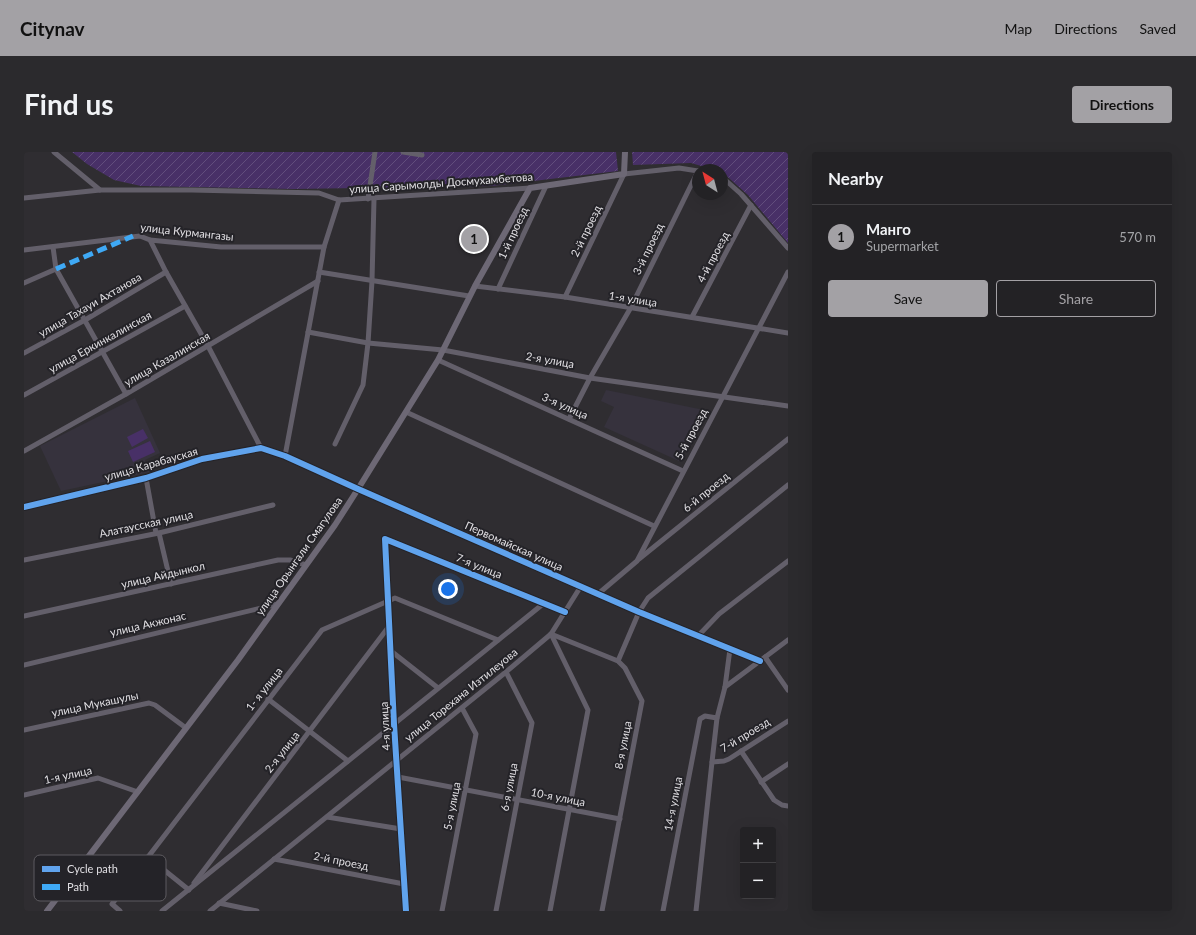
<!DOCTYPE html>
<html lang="en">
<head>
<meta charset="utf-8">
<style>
	body { margin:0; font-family:Lato,sans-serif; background:#2b2a2d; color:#f1f3f6 }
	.controls { position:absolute; right:12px; bottom:12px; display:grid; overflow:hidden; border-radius:4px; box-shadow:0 4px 16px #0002 }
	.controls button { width:36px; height:36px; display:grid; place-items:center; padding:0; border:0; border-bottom:1px solid #403f42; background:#232225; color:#f1f3f6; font:20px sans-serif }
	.compass { position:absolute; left:668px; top:12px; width:36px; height:36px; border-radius:50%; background:#232225; box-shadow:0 4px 16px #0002; rotate:324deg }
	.you { position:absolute; left:424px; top:437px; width:14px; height:14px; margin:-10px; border:3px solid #fff; border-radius:50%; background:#1a73e8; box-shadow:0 0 0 6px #1a73e833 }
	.badge { display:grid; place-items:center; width:26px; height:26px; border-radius:50%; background:#a3a1a5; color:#111; font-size:13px; font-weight:700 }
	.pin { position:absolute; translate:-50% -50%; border:2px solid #fff; box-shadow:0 1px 4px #0006 }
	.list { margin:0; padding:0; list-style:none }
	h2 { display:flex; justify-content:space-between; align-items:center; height:52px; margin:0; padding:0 16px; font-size:17px }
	h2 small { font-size:13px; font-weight:400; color:#a3a4a7 }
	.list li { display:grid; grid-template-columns:26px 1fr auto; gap:12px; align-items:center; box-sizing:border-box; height:64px; padding:0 16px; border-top:1px solid #403f42 }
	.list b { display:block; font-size:15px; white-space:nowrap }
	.list p { margin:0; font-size:13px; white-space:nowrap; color:#a3a4a7 }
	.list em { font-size:13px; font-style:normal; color:#a3a4a7 }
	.actions { display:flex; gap:8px; padding:12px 16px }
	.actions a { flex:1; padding:9px 0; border:1px solid #a3a1a5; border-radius:4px; text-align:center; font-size:14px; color:#a3a1a5 }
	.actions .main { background:#a3a1a5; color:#111 }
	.map { position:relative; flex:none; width:764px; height:759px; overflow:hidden; border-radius:4px }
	header { display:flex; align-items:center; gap:24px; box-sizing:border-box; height:56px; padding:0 20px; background:#a3a1a5; color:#111 }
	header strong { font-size:19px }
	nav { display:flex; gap:22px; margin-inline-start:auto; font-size:14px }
	.intro { display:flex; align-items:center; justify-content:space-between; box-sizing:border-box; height:96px; padding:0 24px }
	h1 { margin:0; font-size:28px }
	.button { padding:10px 18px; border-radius:4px; background:#a3a1a5; color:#111; font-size:14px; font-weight:700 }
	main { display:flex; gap:24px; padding:0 24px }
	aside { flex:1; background:#232225; border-radius:4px; box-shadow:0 4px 16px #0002 }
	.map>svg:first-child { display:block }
	.built { fill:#36323d }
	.grass { fill:#483067 }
	.garden { fill:url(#garden-furrows) }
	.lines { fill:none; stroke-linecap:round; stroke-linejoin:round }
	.minor { stroke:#635f6a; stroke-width:5 }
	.major { stroke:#6d6875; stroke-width:6 }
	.quiet { stroke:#3fa9f5; stroke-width:5; stroke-dasharray:10 5; stroke-linecap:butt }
	.cycleway-casing { stroke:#242328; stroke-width:8 }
	.cycleway { stroke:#60a3ed; stroke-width:6 }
	.labels { text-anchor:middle; stroke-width:4; stroke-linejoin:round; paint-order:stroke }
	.street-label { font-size:11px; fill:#e1dfe3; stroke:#242328 }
	.key { fill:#242328; stroke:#5d5b60; stroke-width:1 }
	.key-label { font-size:11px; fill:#e1dfe3 }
</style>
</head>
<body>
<header>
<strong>Citynav</strong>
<nav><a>Map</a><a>Directions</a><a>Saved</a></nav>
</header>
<div class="intro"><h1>Find us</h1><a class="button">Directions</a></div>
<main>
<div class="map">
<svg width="764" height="759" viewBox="0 0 764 759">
	<defs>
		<pattern id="garden-furrows" width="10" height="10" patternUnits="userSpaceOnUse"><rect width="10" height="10" fill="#483067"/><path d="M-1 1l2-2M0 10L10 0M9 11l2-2" fill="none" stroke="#624e7d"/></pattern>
	</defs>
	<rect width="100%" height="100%" fill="#2f2d31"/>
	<!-- built -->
	<g class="built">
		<polygon points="582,238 680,258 655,309 580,275 590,255 577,249"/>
		<polygon points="111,246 136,301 121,308 126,320 37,339 16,294"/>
	</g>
	<!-- grass -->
	<g class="grass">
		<polygon points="119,277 124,286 108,295 103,285"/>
		<polygon points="126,289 131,300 109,310 104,299"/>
	</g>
	<!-- garden -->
	<g class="garden">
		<polygon points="48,0 592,0 594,19 467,34 270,37 117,34 90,28 63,12"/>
		<polygon points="608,0 764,0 764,91 724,43 698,20 698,18 691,18 667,11 609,13"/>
	</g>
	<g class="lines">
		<!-- minor -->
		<g class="minor">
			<polyline points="30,0 76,38 168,38 295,41 315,48 506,36"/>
			<polyline points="379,0 398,3"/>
			<polyline points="698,25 717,42 764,96"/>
			<polyline points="0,46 76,38"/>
			<polyline points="344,47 351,0"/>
			<polyline points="126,88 142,120 184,194 237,296"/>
			<polyline points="29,95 32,117 102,242"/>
			<polyline points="0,98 116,84 126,88 197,95 300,95"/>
			<polyline points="295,120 445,144"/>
			<polyline points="0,131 32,117"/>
			<polyline points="451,134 541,145 764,181"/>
			<polyline points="474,137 522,34"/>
			<polyline points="541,145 600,22 655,16 674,19"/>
			<polyline points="668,165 727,53"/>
			<polyline points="284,180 344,191 419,198 566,226 764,254"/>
			<polyline points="0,201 61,168 142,120"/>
			<polyline points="414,208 659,319"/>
			<polyline points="0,243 161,154"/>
			<polyline points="382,260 630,374"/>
			<polyline points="545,267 566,226 606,157 674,19"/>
			<polyline points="311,292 339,233 344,191 348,129 350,47"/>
			<polyline points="0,299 102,242 294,129"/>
			<polyline points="261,304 300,95 315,48"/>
			<polyline points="122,326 132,381"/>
			<polyline points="0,355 122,326 178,307 237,296 261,304 334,337 615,460 736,509"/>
			<polyline points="135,381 147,432"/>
			<polyline points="615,407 764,287"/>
			<polyline points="0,408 135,381 249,353"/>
			<polyline points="574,442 613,409 764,120"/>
			<polyline points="0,464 254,408 266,408 282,413"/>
			<polyline points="527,482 594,509 601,516 618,549 578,759"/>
			<polyline points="674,484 695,462 764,409"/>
			<polyline points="367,499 414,536"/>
			<polyline points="741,505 764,538"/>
			<polyline points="594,509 615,460 624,446 764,333"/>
			<polyline points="0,513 254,452"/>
			<polyline points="701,535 764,488"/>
			<polyline points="244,547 324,609"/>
			<polyline points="0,578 125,551 131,553 162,576"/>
			<polyline points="717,599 750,648 758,653 764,654"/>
			<polyline points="688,610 700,609 705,607 764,569"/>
			<polyline points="374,625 596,667"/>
			<polyline points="737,630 764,612"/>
			<polyline points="0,643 74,626 114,640"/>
			<polyline points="303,665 377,677"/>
			<polyline points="124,705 165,738"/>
			<polyline points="250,707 380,732"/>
			<polyline points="170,731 366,473"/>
			<polyline points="195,751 233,759"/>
			<polyline points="96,759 88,752 298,478 371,446 474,488"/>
			<polyline points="138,759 519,452"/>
			<polyline points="186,759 482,520 527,482 557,434"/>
			<polyline points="382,759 370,572 361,387 541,460"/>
			<polyline points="418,759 452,582 438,556"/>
			<polyline points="472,759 508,571 482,520"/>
			<polyline points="526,759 564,558 527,482"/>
			<polyline points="639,759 676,567 681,564 693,566"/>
			<polyline points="672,759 688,610 693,566 701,535 706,497"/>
		</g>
		<!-- major -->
		<polyline class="major" points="23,759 214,508 311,373 334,337 414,208 451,134 506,36 600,22 601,0"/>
		<!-- quiet -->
		<polyline class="quiet" points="32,117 109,84"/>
		<!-- cycleway casing -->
		<g class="cycleway-casing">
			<g id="cycleway">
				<polyline points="0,355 122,326 178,307 237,296 261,304 334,337 615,460 736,509"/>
				<polyline points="382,759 370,572 361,387 541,460"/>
			</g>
		</g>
		<!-- cycleway -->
		<use href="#cycleway" class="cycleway"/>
	</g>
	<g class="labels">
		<!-- street labels -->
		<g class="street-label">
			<text transform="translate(417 31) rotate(-4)" y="4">улица Сарымолды Досмухамбетова</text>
			<text transform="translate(562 79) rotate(-64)" y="4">2-й проезд</text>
			<text transform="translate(163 80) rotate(6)" y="4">улица Курмангазы</text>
			<text transform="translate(489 81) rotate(-65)" y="4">1-й проезд</text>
			<text transform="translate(624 97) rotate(-64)" y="4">3-й проезд</text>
			<text transform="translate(689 105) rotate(-62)" y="4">4-й проезд</text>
			<text transform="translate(609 147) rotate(9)" y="4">1-я улица</text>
			<text transform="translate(66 153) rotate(-30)" y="4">улица Тахауи Ахтанова</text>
			<text transform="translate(76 190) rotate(-29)" y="4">улица Еркинкалинская</text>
			<text transform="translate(143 207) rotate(-30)" y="4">улица Казалинская</text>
			<text transform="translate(526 208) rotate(10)" y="4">2-я улица</text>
			<text transform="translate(541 254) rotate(24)" y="4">3-я улица</text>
			<text transform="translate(667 282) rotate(-62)" y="4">5-й проезд</text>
			<text transform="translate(127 312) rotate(-16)" y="4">улица Карабауская</text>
			<text transform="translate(682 340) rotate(-39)" y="4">6-й проезд</text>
			<text transform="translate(122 372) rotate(-12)" y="4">Алатаусская улица</text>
			<text transform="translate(490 394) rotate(24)" y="4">Первомайская улица</text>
			<text transform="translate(275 404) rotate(-55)" y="4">улица Орынгали Смагулова</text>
			<text transform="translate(455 414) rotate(22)" y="4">7-я улица</text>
			<text transform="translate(139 423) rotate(-13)" y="4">улица Айдынкол</text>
			<text transform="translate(124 472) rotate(-13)" y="4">улица Акжонас</text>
			<text transform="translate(240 537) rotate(-52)" y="4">1- я улица</text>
			<text transform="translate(437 543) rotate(-39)" y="4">улица Торехана Изтилеуова</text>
			<text transform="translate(71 552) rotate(-12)" y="4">улица Мукашулы</text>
			<text transform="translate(361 574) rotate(-93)" y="4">4-я улица</text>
			<text transform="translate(721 583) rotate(-31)" y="4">7-й проезд</text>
			<text transform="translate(599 593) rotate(-79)" y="4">8-я улица</text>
			<text transform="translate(258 600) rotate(-52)" y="4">2-я улица</text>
			<text transform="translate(44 623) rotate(-12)" y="4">1-я улица</text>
			<text transform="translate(485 635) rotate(-79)" y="4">6-я улица</text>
			<text transform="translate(534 645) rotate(11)" y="4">10-я улица</text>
			<text transform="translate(649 652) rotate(-79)" y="4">14-я улица</text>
			<text transform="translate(428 654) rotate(-79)" y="4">5-я улица</text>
			<text transform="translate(317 709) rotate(11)" y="4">2-й проезд</text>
		</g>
	</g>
	<!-- legend -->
	<rect x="10" y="703" width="132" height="46" rx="6" class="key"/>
	<rect x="18" y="714" width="18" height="6" fill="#60a3ed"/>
	<rect x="18" y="732" width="18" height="6" fill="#3fa9f5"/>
	<g class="key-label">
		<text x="43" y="721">Cycle path</text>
		<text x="43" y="739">Path</text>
	</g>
</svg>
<div class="controls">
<button>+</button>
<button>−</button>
</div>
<svg class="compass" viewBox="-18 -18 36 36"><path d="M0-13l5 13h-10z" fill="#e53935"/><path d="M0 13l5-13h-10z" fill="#a3a4a7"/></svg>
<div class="you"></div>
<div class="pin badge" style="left:450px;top:87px">1</div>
</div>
<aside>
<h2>Nearby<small></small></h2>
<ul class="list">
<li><span class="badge">1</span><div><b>Манго</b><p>Supermarket</p></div><em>570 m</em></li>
</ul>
<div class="actions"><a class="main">Save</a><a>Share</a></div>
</aside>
</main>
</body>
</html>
